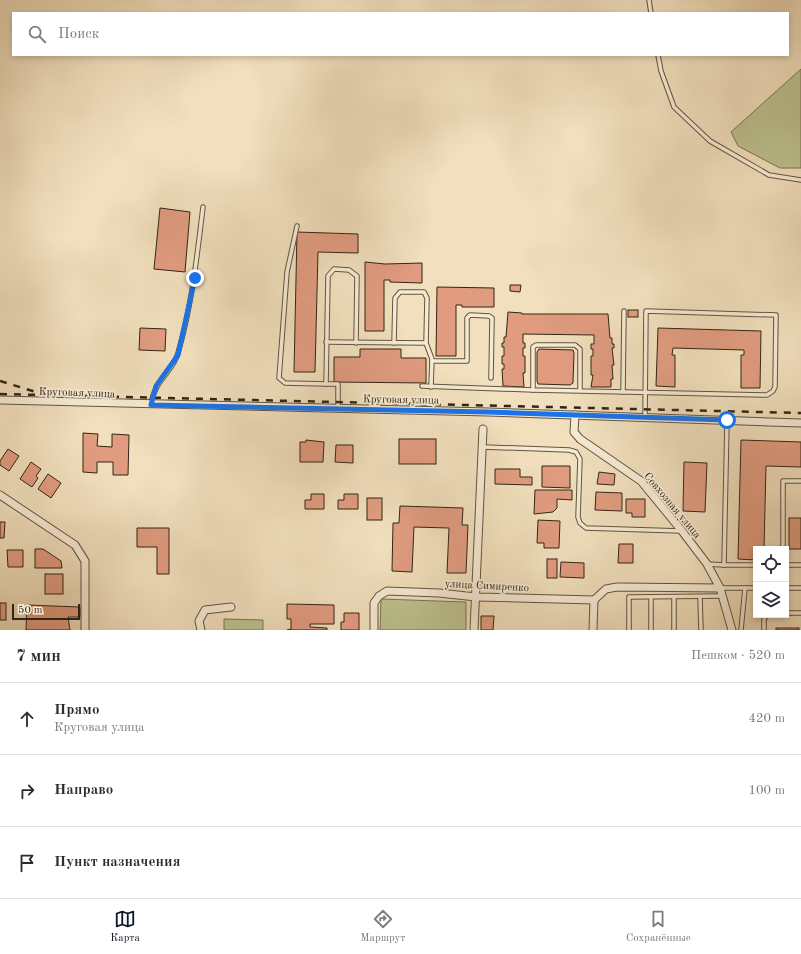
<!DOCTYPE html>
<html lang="ru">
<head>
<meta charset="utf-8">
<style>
	body { margin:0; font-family:"Old Standard TT",serif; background:#f7f7f7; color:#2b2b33 }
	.controls { position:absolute; right:12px; bottom:12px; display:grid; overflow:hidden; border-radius:0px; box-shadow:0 2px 6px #0003 }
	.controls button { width:36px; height:36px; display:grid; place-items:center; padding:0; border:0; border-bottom:1px solid #e1e1e2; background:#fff; color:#2b2b33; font:20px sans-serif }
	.scale { position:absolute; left:12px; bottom:10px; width:68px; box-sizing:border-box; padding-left:4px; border:2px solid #322515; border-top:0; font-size:11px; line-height:14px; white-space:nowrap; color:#322515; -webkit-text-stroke:3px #f6ead4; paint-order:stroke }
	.stop { position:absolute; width:12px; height:12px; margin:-9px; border:3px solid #1a73e8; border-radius:50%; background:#fff }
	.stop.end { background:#1a73e8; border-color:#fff; box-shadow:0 1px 4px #0008 }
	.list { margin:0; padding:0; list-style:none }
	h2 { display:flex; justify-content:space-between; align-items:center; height:52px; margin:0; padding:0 16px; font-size:17px }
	h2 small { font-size:13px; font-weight:400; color:#7c7c81 }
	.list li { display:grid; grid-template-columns:26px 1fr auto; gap:12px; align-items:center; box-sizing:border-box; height:72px; padding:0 16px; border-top:1px solid #e1e1e2 }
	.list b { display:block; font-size:15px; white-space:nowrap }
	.list p { margin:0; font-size:13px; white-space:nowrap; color:#7c7c81 }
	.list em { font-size:13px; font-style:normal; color:#7c7c81 }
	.icon { flex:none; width:22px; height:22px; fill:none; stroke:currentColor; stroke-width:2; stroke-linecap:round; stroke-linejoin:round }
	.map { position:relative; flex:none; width:801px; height:630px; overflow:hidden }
	.search { position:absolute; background:#fff; box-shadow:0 2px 6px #0003; left:12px; right:12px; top:12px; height:44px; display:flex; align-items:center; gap:10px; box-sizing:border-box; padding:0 14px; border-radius:0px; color:#7c7c81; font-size:15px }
	.sheet { height:268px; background:#fff }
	nav { display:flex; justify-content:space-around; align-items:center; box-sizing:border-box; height:56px; border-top:1px solid #e1e1e2; background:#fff; font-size:11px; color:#7c7c81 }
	nav a { display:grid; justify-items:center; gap:2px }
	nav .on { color:#111827 }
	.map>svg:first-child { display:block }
	.green { fill:#bdc18f; stroke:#787352 }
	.building { fill:#e19c80; stroke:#322515 }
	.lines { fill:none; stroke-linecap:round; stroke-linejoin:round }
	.lane-casing { stroke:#62543f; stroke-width:5.5 }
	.street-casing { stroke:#62543f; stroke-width:9 }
	.lane { stroke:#f6ead4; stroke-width:3.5 }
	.street { stroke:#f6ead4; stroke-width:7 }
	.rail { stroke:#322515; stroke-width:2.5; stroke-dasharray:7 7; stroke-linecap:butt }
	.route { stroke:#1a73e8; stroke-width:5 }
	.labels { text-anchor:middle; stroke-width:3.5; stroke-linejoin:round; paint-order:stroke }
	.street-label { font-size:11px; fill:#322515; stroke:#f6ead4 }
</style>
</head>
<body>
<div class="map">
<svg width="801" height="630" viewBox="0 0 801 630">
	<rect width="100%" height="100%" fill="#f1dfbd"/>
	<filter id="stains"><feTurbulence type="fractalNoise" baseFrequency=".005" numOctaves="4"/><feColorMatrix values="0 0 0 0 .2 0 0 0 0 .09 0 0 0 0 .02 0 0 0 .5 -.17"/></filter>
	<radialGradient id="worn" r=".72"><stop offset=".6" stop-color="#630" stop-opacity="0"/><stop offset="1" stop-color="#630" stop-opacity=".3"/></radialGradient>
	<!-- green -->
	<g class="green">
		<polygon points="801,69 801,168 780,168 738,146 731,132"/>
		<polygon points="381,599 466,602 466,630 380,630"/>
		<polygon points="224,619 263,620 263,630 224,630"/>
	</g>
	<!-- building -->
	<g class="building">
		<polygon points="160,208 190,212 185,272 154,269"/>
		<polygon points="297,232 358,234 358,253 318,252 315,372 294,372"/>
		<polygon points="365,262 385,264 422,263 422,283 390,282 390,280 384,280 384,331 365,331"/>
		<polygon points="510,285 521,285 520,292 510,291"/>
		<polygon points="437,287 494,288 494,307 462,307 462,305 456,305 456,356 436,356"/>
		<rect x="628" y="310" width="10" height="7"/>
		<polygon points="508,312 522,313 522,314 608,314 610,338 612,338 612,344 614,344 614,348 612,348 614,365 612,365 613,379 611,379 611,387 591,387 593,375 591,375 591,356 593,356 593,349 591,349 591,344 594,344 594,335 523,334 523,343 525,343 525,348 523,348 523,356 525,356 525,373 523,373 524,387 503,386 502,369 504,369 504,364 502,364 502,356 504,356 504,347 502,347 502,343 504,343 504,337 506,337"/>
		<polygon points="140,328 166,329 165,351 139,350"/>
		<polygon points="658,328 761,331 760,388 741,388 741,355 744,355 744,350 673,348 672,355 675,355 675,387 656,386"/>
		<polygon points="360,349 401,349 401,358 426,358 426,383 334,382 334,357 360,357"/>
		<polygon points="539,349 573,350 574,353 573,383 570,385 538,384 537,381 537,352"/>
		<polygon points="83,433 98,434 97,446 112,447 112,434 129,435 128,475 113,475 113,462 97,462 97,473 83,472"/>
		<rect x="399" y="439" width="37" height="25"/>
		<polygon points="306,440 324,442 323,462 300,462 300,442 306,442"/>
		<polygon points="741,440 801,442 801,467 766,466 764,549 756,549 756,560 738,559"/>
		<polygon points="336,445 353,445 353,463 335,462"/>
		<polygon points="8,449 19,456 9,471 0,465 0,461"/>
		<polygon points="31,462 41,469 36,476 38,478 32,487 20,479"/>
		<polygon points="684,462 707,463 705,512 683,511"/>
		<polygon points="542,466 570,466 570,488 542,487"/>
		<polygon points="495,469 520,469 520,477 532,477 532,485 495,484"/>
		<polygon points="599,472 615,474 614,485 597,484"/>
		<polygon points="48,474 61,483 51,498 38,489"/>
		<polygon points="535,490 572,490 572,500 557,499 557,508 553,512 534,514"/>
		<polygon points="596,492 622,493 622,511 595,510"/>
		<polygon points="311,494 324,494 324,509 305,509 305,500 311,500"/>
		<polygon points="344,494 358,494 358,509 338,509 338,500 344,500"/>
		<rect x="367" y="498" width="15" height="22"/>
		<polygon points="626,499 645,499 645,517 632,517 632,513 626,513"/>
		<polygon points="400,506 463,508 462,525 468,525 466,573 447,573 449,528 414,527 412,572 392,571 393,523 399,523"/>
		<rect x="789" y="518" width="12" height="31"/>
		<polygon points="538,520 560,521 559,548 544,548 544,543 537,543"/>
		<polygon points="0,522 5,522 4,538 0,538"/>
		<polygon points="137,528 169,528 169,574 157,574 157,547 137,547"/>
		<polygon points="619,544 633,544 633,563 618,563"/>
		<polygon points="35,549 43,549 61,561 62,568 35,568"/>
		<polygon points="7,550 23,550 23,567 8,567"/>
		<rect x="547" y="559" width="10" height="19"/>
		<polygon points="561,562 584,563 584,578 560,577"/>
		<rect x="45" y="574" width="18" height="20"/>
		<rect x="0" y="603" width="6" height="17"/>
		<polygon points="287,604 334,605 334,624 310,624 310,627 327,628 327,630 287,630 291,629 291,619 287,619"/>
		<polygon points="27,605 80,607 80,617 68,617 70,630 26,630"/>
		<polygon points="344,613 359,613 359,630 341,630 341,622 344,622"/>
		<polygon points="481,616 494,616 493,630 481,630"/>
		<rect x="776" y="628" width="23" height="2"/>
	</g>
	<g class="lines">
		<!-- lane casing -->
		<g class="lane-casing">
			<g id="lane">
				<polyline points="649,0 651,13"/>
				<polyline points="658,55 661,71 674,107 710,141 769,175 801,180"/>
				<polyline points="297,226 287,272 279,378 285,383 326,384 328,276 334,269 349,270 357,276 356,343"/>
				<polyline points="326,342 426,343 432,359 431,387"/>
				<polyline points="394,343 395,298 400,292 424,292 427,298 426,343"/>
				<polyline points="432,361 467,361 467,318 470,315 489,316 492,318 491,378"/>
				<polyline points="326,384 338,384 338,408"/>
				<polyline points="422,386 533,390"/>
				<polyline points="580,391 533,390 533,347 536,345 575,345 580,349 580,391 767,395 773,391 775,387 776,315 646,311 645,417"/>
				<polyline points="623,392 624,311"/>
				<path d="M151,404C155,379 173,372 178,353C192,305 197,256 203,207"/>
				<polyline points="483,447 569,450 576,452 580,459 578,517 580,523 586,528 681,531"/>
				<polyline points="783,549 783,481 801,481"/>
				<polyline points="707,564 724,565 727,421"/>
				<polyline points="724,565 756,565"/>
				<polyline points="786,565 801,565"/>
				<polyline points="720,588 756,588"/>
				<polyline points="786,588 801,588"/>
				<polyline points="651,597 651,630"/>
				<polyline points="674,597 674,630"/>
				<polyline points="700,597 701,630"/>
				<polyline points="786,613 801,613"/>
				<polyline points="629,630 629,597 723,596"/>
				<polyline points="741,630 745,588"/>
				<polyline points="764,630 764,619 767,615"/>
			</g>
		</g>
		<!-- street casing -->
		<g class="street-casing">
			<g id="street">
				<polyline points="0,400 488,412 801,423"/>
				<polyline points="575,415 574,432 580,439 641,481 682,531 707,564 720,588 732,630"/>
				<polyline points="0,495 75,545 85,561 85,630"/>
				<polyline points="594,600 606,589 617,587 720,588"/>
				<polyline points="201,630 199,621 205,610 231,607"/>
				<polyline points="374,630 374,603 379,596 387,591 439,593 476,597 594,600"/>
				<polyline points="474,630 483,429"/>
				<polyline points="593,630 594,600"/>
			</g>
		</g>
		<!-- lane -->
		<use href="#lane" class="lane"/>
		<!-- street -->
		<use href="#street" class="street"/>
		<!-- rail -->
		<g class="rail">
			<polyline points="0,381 36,392"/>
			<polyline points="0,394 801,413"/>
		</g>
	</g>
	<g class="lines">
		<!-- route -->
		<polyline class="route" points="195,278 178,355 156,386 151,405 488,412 727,420"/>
	</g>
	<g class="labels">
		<!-- street labels -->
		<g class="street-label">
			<text transform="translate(77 392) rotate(2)" y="4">Круговая улица</text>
			<text transform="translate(401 399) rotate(1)" y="4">Круговая улица</text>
			<text transform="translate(673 505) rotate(50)" y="4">Совхозная улица</text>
			<text transform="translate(487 585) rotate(3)" y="4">улица Симиренко</text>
		</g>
	</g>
	<rect width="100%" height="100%" filter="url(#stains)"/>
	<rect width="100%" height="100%" fill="url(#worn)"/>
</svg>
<div class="controls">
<button><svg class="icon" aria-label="locate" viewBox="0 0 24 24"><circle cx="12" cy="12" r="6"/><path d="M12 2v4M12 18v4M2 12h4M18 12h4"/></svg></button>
<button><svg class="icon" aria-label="layers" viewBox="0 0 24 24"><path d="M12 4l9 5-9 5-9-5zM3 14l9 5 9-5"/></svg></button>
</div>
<div class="scale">50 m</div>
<div class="stop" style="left:727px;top:420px"></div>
<div class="stop end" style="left:195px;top:278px"></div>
<div class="search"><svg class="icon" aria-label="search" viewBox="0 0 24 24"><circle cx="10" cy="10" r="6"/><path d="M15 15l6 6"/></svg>Поиск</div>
</div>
<section class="sheet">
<h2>7 мин<small>Пешком · 520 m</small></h2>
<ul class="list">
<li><svg class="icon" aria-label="ahead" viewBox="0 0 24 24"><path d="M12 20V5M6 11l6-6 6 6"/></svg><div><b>Прямо</b><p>Круговая улица</p></div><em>420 m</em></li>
<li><svg class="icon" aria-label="right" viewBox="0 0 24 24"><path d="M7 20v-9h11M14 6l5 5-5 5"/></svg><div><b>Направо</b></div><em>100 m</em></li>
<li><svg class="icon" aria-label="arrive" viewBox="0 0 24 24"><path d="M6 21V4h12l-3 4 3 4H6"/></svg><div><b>Пункт назначения</b></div></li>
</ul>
</section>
<nav>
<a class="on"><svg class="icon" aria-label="map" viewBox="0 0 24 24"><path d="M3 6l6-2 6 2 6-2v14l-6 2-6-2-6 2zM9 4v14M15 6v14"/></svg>Карта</a>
<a><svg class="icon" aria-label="directions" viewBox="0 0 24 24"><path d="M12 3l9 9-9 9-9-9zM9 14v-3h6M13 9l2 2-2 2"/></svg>Маршрут</a>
<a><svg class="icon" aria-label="saved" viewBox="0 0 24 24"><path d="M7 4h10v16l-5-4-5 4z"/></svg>Сохранённые</a>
</nav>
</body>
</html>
